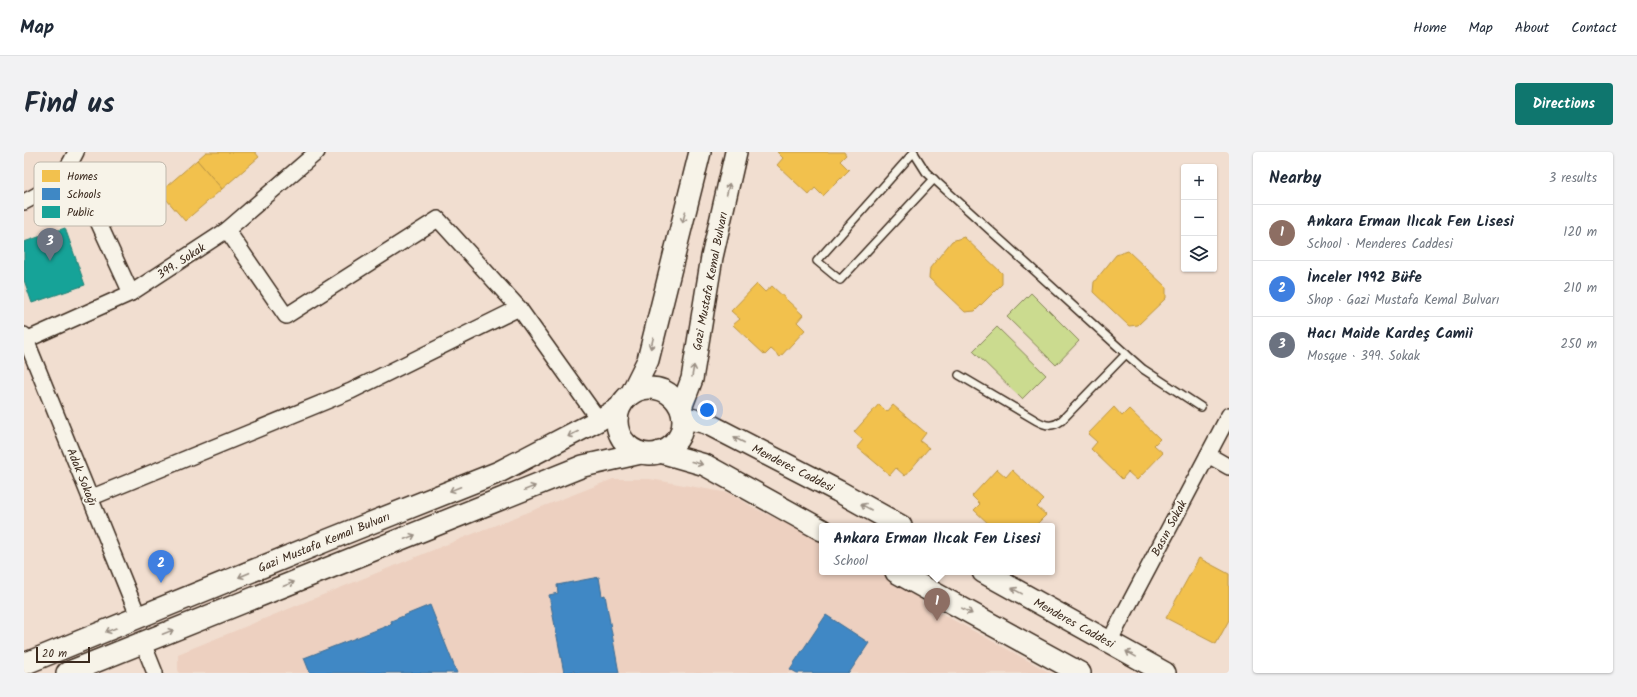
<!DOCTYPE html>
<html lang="en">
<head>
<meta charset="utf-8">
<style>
	body { margin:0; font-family:Kalam,sans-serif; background:#f2f2f3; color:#1f2937 }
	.controls { position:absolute; right:12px; top:12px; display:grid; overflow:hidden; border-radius:4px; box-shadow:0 1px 3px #0004 }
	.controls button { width:36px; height:36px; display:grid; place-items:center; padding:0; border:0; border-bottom:1px solid #e0e1e3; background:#fff; color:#1f2937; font:20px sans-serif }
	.scale { position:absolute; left:12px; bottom:10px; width:54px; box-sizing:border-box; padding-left:4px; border:2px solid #3b2a1e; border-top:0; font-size:11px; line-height:14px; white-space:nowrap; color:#3b2a1e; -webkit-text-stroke:3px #f7f3e8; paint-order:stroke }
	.you { position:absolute; left:683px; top:258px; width:14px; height:14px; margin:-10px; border:3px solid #fff; border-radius:50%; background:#1a73e8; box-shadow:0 0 0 6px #1a73e833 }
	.badge { display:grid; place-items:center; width:26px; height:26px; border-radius:50%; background:#0f766e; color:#fff; font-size:13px; font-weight:700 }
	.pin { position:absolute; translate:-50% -33px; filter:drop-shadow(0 1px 2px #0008) }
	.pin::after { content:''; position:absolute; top:21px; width:14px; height:12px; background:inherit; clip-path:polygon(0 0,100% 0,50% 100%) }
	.popup { position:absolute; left:795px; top:371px; width:236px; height:52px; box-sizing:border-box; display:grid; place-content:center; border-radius:4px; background:#fff; filter:drop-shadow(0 1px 3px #0005); font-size:13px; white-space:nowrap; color:#747a83 }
	.popup b { font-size:15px; color:#1f2937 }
	.popup::after { content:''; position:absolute; left:50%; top:100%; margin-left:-8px; border:8px solid transparent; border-top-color:#fff }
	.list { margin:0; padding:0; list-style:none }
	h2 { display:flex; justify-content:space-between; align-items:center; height:52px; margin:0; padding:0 16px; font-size:17px }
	h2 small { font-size:13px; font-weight:400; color:#747a83 }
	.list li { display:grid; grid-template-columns:26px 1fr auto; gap:12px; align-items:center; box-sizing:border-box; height:56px; padding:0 16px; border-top:1px solid #e0e1e3 }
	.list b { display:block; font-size:15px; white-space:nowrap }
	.list p { margin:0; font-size:13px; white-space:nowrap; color:#747a83 }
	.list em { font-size:13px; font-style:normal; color:#747a83 }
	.icon { flex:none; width:22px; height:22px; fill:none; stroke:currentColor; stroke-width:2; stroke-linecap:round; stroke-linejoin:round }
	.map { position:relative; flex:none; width:1205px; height:521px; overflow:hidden; border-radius:4px }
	header { display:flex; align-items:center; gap:24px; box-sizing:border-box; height:56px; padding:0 20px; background:#fff; border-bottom:1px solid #e0e1e3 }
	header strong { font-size:19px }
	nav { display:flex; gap:22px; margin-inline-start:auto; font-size:14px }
	.intro { display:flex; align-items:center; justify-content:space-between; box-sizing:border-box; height:96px; padding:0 24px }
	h1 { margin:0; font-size:28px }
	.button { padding:10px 18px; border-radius:4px; background:#0f766e; color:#fff; font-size:14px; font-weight:700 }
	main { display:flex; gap:24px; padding:0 24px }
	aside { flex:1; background:#fff; border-radius:4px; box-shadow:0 1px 3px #0004 }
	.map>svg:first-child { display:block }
	.built { fill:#edd0c0 }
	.green { fill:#cbdb8f; stroke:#838256 }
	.homes { fill:#f2c14e; stroke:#bb9440 }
	.schools { fill:#3f88c5; stroke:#3e6c93 }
	.public { fill:#17a398; stroke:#227f73 }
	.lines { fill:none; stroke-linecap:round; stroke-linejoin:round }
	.lane-casing { stroke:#3b2a1e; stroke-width:10 }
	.street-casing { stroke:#3b2a1e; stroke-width:18 }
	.secondary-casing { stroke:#3b2a1e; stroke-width:24 }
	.lane { stroke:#f7f3e8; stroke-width:7 }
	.street { stroke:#f7f3e8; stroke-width:15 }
	.secondary { stroke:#f7f3e8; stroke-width:21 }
	.oneway { stroke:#998e83 }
	.labels { text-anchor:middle; stroke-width:4; stroke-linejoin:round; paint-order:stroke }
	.street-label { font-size:12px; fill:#3b2a1e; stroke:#f7f3e8 }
	.key { fill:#f7f3e8; stroke:#bfb7ab; stroke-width:1 }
	.key-label { font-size:11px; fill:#3b2a1e }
</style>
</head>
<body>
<header>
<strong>Map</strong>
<nav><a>Home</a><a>Map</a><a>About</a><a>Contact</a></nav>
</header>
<div class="intro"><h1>Find us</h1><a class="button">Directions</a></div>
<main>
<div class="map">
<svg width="1205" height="521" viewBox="0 0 1205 521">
	<rect width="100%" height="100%" fill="#f1ded0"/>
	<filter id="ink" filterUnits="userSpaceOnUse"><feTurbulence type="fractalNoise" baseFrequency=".025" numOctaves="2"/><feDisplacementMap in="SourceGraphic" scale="8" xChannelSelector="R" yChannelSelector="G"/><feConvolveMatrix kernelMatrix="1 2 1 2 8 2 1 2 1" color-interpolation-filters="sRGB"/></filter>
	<g filter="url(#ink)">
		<!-- built -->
		<polygon class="built" points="589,327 626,327 705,341 732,357 798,388 798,420 867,420 901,436 898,451 1027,521 155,521 154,517 154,502 441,385"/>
		<!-- green -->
		<g class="green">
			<polygon points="1007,141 1055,189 1032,213 983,165"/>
			<polygon points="973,175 1022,223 998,247 949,199"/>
		</g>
		<!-- homes -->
		<g class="homes">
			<polygon points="182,0 231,0 235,5 198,37 173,8"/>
			<polygon points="753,0 820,0 822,3 816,9 825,18 799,44 791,36 785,43 753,13 759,6"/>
			<polygon points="173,8 198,37 161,69 136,40"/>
			<polygon points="940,85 978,121 978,132 951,159 941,160 905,126 906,116 928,89"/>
			<polygon points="1104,99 1142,135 1142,146 1114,173 1105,174 1069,140 1070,130 1092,103"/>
			<polygon points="733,132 741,140 748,134 779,163 773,170 781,178 756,205 747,197 741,203 709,173 716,167 707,159"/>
			<polygon points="855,252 863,260 869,253 902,281 896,289 905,296 881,324 872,316 866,323 833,295 839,288 830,280"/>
			<polygon points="1090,255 1098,264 1105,257 1136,287 1130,293 1139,301 1113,328 1104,320 1098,327 1067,297 1073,290 1064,282"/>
			<polygon points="973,317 982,325 988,318 1020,348 1013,355 1022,363 1011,374 967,374 950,358 956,352 948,344"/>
			<polygon points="1175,406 1205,422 1205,468 1192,492 1142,466"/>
		</g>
		<!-- schools -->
		<g class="schools">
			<polygon points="575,425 578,444 581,443 595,521 550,521 550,519 540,521 525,443 534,441 533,433"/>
			<polygon points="406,453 433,521 286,521 280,506 368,472 367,469"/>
			<polygon points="802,463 845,491 825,521 773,521 766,517"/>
		</g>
		<!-- public -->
		<polygon class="public" points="41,76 61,133 8,151 0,128 0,90"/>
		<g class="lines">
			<!-- lane casing -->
			<g class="lane-casing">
				<g id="lane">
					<polyline points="890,0 793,109 816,128 910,27"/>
					<polyline points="890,1 902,20 1102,202 1119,217 1177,255"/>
					<path d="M935,223L1013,269C1022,274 1029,275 1037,269L1102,202"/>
				</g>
			</g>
			<!-- street casing -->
			<g class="street-casing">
				<g id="street">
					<polyline points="47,11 107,141"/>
					<path d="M0,50C28,36 38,29 52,0"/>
					<polyline points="203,78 262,164 414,67 495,156"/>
					<polyline points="0,183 115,466"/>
					<polyline points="2,188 107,141 203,78 293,0"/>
					<polyline points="1184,303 1205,315"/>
					<polyline points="66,346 327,239 495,156 575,268"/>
					<polyline points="1085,490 1205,263"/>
					<polyline points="119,491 131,521"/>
				</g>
			</g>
			<!-- secondary casing -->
			<g class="secondary-casing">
				<g id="secondary">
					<circle cx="626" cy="269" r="33"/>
					<polyline points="607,242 624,208 676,0"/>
					<polyline points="657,256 668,227 688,105 712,0"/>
					<polyline points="659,265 682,271 814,339 877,374"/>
					<polyline points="636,300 681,313 798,378"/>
					<polyline points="872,420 1056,521"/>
					<polyline points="959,420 1141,521"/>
					<polyline points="0,512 304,388 475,320 575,268 595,256"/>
					<polyline points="43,521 559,314 617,301"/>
				</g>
			</g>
			<!-- lane -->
			<use href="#lane" class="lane"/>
			<!-- street -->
			<use href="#street" class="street"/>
			<!-- secondary -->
			<use href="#secondary" class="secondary"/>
		</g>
		<!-- one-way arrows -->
		<defs><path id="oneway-shaft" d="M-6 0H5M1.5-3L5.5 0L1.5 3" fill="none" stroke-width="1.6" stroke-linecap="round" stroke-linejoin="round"/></defs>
		<g class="oneway">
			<use href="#oneway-shaft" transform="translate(704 37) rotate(-77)"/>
			<use href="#oneway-shaft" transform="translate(660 65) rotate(104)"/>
			<use href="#oneway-shaft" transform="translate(628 191) rotate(104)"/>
			<use href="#oneway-shaft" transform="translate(669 219) rotate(-80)"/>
			<use href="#oneway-shaft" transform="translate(549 282) rotate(153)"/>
			<use href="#oneway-shaft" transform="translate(715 288) rotate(-153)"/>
			<use href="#oneway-shaft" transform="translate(673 311) rotate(15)"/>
			<use href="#oneway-shaft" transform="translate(506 336) rotate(-22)"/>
			<use href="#oneway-shaft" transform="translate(431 337) rotate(158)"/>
			<use href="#oneway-shaft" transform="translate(842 355) rotate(-151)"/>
			<use href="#oneway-shaft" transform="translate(386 385) rotate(-22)"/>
			<use href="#oneway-shaft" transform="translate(220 423) rotate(157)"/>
			<use href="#oneway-shaft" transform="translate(265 432) rotate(-22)"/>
			<use href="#oneway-shaft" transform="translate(993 439) rotate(-151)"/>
			<use href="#oneway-shaft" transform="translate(943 459) rotate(29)"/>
			<use href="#oneway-shaft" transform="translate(87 478) rotate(158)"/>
			<use href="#oneway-shaft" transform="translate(144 480) rotate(-22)"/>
			<use href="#oneway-shaft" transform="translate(1107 502) rotate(-151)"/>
		</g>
	</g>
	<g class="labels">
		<!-- street labels -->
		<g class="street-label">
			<text transform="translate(157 109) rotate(-33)" y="4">399. Sokak</text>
			<text transform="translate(686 129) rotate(-79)" y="4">Gazi Mustafa Kemal Bulvarı</text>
			<text transform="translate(769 316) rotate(27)" y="4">Menderes Caddesi</text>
			<text transform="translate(58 325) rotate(68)" y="4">Adak Sokağı</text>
			<text transform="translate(1145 376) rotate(-62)" y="4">Basın Sokak</text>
			<text transform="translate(300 390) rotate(-22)" y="4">Gazi Mustafa Kemal Bulvarı</text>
			<text transform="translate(1050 471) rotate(29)" y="4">Menderes Caddesi</text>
		</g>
	</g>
	<!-- legend -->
	<rect x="10" y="10" width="132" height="64" rx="6" class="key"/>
	<rect x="18" y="18" width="18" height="12" fill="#f2c14e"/>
	<rect x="18" y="36" width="18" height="12" fill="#3f88c5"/>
	<rect x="18" y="54" width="18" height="12" fill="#17a398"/>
	<g class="key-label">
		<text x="43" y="28">Homes</text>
		<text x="43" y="46">Schools</text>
		<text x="43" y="64">Public</text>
	</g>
</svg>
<div class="controls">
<button>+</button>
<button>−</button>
<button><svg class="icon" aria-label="layers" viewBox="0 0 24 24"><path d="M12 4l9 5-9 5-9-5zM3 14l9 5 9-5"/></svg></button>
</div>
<div class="scale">20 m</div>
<div class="you"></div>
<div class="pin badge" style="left:913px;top:469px;background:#8d6e63">1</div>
<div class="popup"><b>Ankara Erman Ilıcak Fen Lisesi</b>School</div>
<div class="pin badge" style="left:137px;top:431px;background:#3f7fe0">2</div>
<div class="pin badge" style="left:26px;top:109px;background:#6b7280">3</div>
</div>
<aside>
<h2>Nearby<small>3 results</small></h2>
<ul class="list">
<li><span class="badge" style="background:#8d6e63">1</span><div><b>Ankara Erman Ilıcak Fen Lisesi</b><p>School · Menderes Caddesi</p></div><em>120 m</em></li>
<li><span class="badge" style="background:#3f7fe0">2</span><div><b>İnceler 1992 Büfe</b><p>Shop · Gazi Mustafa Kemal Bulvarı</p></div><em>210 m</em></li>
<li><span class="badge" style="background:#6b7280">3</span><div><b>Hacı Maide Kardeş Camii</b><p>Mosque · 399. Sokak</p></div><em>250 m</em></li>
</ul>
</aside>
</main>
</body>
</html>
